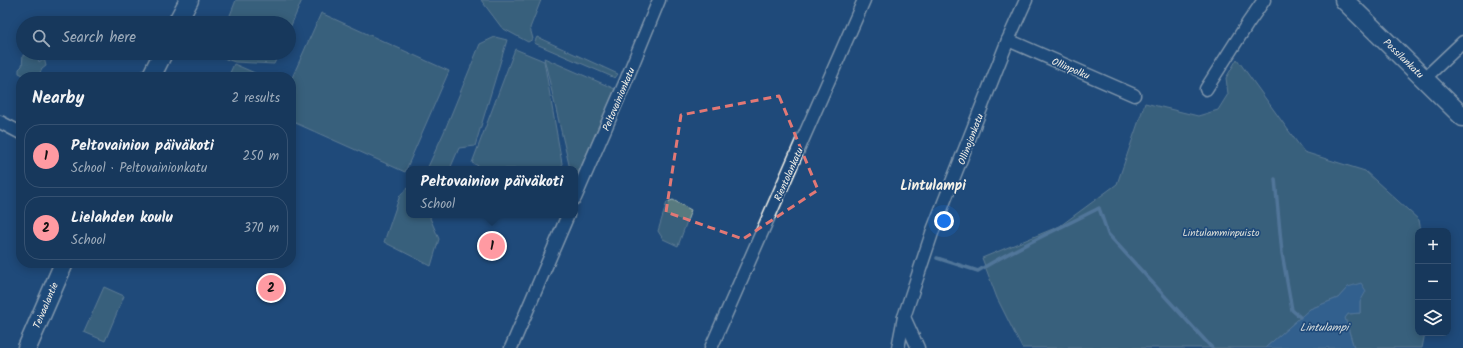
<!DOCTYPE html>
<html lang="en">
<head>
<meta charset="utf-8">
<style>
	body { margin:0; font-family:Kalam,sans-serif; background:#244365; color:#f1f3f6 }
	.controls { position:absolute; right:12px; bottom:12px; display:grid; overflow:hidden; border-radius:8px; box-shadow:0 2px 10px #0003 }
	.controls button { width:36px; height:36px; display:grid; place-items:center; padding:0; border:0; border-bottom:1px solid #365272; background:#17385c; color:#f1f3f6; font:20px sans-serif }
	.you { position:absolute; left:944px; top:221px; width:14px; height:14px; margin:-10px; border:3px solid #fff; border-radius:50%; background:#1a73e8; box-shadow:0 0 0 6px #1a73e833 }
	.badge { display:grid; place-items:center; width:26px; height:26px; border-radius:50%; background:#ff9aa2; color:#111; font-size:13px; font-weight:700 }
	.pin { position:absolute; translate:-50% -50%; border:2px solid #fff; box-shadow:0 1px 4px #0006 }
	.popup { position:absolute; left:406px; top:166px; width:172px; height:52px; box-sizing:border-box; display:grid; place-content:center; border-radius:8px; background:#17385c; filter:drop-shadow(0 1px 3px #0005); font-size:13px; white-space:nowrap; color:#9eacbb }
	.popup b { font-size:15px; color:#f1f3f6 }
	.popup::after { content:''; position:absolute; left:50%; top:100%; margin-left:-8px; border:8px solid transparent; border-top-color:#17385c }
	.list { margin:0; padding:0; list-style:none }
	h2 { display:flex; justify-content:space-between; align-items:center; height:52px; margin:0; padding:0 16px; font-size:17px }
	h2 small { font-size:13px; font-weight:400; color:#9eacbb }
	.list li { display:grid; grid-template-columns:26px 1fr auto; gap:12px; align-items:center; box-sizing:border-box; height:64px; margin:0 8px 8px; padding:0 8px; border:1px solid #365272; border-radius:16px }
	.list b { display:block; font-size:15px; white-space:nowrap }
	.list p { margin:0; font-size:13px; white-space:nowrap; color:#9eacbb }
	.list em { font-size:13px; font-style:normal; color:#9eacbb }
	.icon { flex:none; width:22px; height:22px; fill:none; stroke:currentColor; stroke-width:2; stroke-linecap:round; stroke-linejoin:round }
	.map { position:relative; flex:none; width:1463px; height:348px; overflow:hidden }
	.search { position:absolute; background:#17385c; box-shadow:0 2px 10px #0003; left:16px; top:16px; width:280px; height:44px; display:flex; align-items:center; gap:10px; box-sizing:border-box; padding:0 14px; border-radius:22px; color:#9eacbb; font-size:15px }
	.panel { position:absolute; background:#17385c; box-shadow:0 2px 10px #0003; left:16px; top:72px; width:280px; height:196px; border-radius:16px }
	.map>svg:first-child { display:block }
	.green { fill:#597a7f; stroke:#a6b6b4 }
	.water { fill:#4a7aa6; stroke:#8eaac0 }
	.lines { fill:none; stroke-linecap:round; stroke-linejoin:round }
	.stream { stroke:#8eaac0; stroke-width:3.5 }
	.street-casing { stroke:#f4f1e8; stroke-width:15 }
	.secondary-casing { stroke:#f4f1e8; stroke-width:21 }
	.street { stroke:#1f4a7a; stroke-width:12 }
	.secondary { stroke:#1f4a7a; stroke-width:18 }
	.marked { fill:none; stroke:#e27875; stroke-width:3; stroke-dasharray:8 5; stroke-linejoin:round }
	.labels { text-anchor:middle; stroke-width:3.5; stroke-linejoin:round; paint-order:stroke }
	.street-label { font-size:10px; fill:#f4f1e8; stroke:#1f4a7a }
	.park-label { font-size:10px; fill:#dddfd8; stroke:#1f4a7a }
	.water-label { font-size:11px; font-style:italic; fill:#dadfde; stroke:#1f4a7a }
	.district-label { font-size:14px; font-weight:bold; fill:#f4f1e8; stroke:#1f4a7a }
</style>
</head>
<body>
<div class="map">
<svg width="1463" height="348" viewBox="0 0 1463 348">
	<rect width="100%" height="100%" fill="#1f4a7a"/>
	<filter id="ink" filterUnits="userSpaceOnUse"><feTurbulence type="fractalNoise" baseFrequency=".025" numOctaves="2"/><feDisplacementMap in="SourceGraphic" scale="8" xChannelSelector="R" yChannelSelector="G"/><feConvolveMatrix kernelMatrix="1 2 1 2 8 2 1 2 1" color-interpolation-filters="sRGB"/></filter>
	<g filter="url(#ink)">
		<!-- green -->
		<g class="green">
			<polygon points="236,0 302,0 289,30 289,23 227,23"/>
			<polygon points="481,0 541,0 530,28 533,39 528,42 502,28"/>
			<polygon points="321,13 449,71 405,172 291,121 291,80"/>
			<polygon points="495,37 507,40 475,146 459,148 450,169 427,169 444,132 480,44"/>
			<polygon points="537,37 618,74 615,78 534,43"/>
			<polygon points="515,49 544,61 563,169 485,169 472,163"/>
			<polygon points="215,53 279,53 274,64 235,62 214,55"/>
			<polygon points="23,55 38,56 39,62 44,58 46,66 42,69 38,77 27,77 19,73 19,69 22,66"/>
			<polygon points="544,58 615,89 575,180 575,169 570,169"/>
			<polygon points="1237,59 1304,152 1365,171 1419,220 1421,231 1418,231 1418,333 1425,333 1422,348 1354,348 1345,318 1348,314 1360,313 1360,302 1365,291 1348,287 1338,298 1310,309 1265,348 1022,348 997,298 982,258 1060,226 1117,184 1145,103 1198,116 1218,110 1228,94 1226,78"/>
			<polygon points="234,64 264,77 228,77"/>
			<polygon points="409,187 409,215 431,215 430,218 439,239 431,266 384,242 400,195"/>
			<polygon points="673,200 691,210 678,246 663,239 658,231 667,202"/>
			<polygon points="104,287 124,296 105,341 84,332"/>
		</g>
		<!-- water -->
		<polygon class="water" points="1361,283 1366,291 1360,302 1360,313 1348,314 1345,318 1354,348 1265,348 1310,309 1338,298 1348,287"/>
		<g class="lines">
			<!-- stream -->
			<g class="stream">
				<polyline points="1275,179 1282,253 1292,310 1300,317"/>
				<path d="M937,258L978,271C1016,247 1059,229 1099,208L1108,234L1212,348"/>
			</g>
			<!-- street casing -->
			<g class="street-casing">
				<g id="street">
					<polyline points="1008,40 1134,95"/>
					<polyline points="1425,78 1463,42"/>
					<polyline points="1206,89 1248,23 1264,0"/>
					<polyline points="0,122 21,133"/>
					<polyline points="575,198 625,83 659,0"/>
					<polyline points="904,317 918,348"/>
					<polyline points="511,348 568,215"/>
					<polyline points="711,348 864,0"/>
					<polyline points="898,348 904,317 933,230 1008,40 1026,0"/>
				</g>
			</g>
			<!-- secondary casing -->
			<g class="secondary-casing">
				<g id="secondary">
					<polyline points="1344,0 1463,117"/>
					<polyline points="177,23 189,0"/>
					<polyline points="151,77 163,53"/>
					<polyline points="27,348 64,263"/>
				</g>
			</g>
			<!-- street -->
			<use href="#street" class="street"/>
			<!-- secondary -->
			<use href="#secondary" class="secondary"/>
		</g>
	</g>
	<!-- marked area -->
	<path d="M0 0H1463V348H0ZM779,96L818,190L743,239L666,212L681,115Z" fill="#1f4a7a" fill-opacity=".55" fill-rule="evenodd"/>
	<path class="marked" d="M779,96L818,190L743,239L666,212L681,115Z"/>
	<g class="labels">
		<!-- street labels -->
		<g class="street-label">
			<text transform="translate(1404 58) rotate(44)" y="4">Possilankatu</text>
			<text transform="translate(1071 68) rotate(23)" y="4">Ollinpolku</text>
			<text transform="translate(618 99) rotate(-67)" y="4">Peltovainionkatu</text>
			<text transform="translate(970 139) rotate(-69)" y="4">Ollinojankatu</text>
			<text transform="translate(788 174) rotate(-66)" y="4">Rientolankatu</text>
			<text transform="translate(45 305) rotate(-67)" y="4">Teivaalantie</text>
		</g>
		<!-- park labels -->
		<g class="park-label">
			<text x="1221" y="236">Lintulamminpuisto</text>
		</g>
		<!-- water labels -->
		<g class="water-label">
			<text x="1324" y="331">Lintulampi</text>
		</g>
		<!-- district labels -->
		<g class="district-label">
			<text x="933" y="190">Lintulampi</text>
		</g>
	</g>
</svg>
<div class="controls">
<button>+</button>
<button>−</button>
<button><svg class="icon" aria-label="layers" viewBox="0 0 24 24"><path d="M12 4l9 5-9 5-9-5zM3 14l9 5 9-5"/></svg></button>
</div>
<div class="you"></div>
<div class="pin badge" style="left:492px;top:246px">1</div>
<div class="popup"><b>Peltovainion päiväkoti</b>School</div>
<div class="pin badge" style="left:271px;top:288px">2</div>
<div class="search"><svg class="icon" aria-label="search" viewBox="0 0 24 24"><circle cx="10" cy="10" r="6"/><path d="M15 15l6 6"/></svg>Search here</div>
<section class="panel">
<h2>Nearby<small>2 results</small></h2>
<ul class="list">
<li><span class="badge">1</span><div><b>Peltovainion päiväkoti</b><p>School · Peltovainionkatu</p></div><em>250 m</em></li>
<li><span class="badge">2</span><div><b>Lielahden koulu</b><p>School</p></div><em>370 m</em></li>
</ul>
</section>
</div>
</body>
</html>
